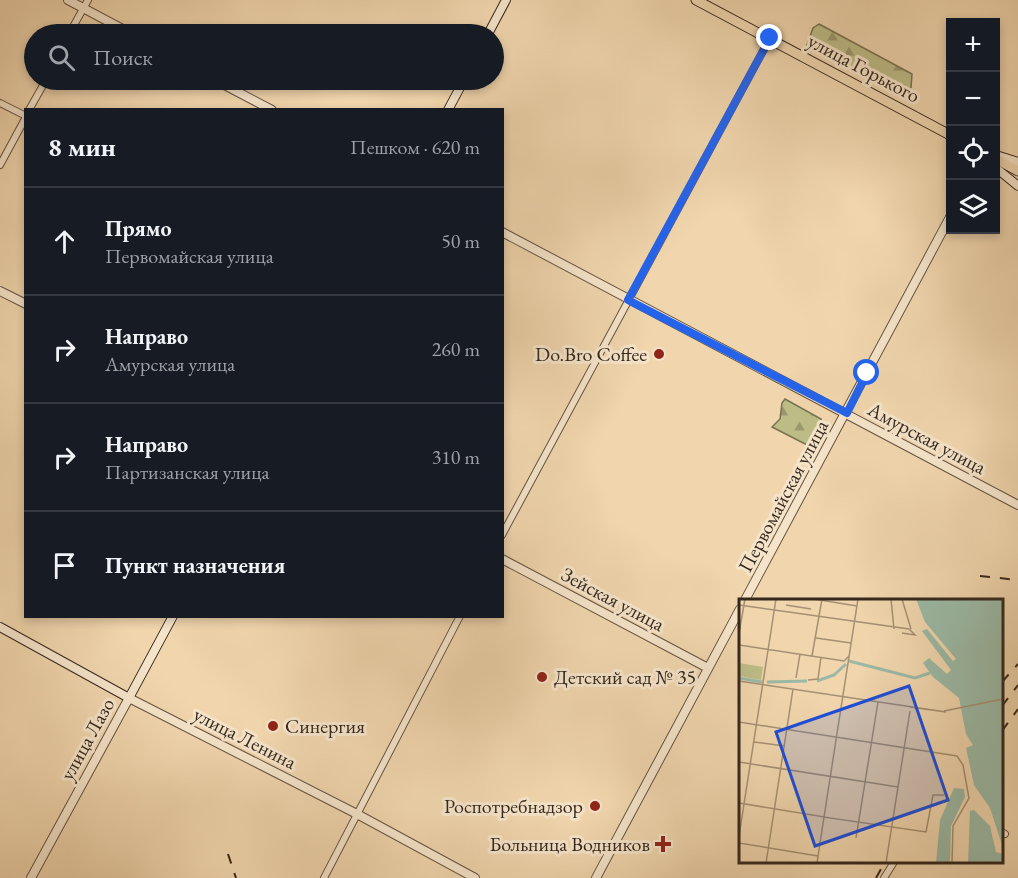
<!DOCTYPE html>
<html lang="ru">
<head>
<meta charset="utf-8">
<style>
	body { margin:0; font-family:"EB Garamond",serif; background:#20242c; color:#f1f3f6 }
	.controls { position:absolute; right:18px; top:18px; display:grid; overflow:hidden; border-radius:0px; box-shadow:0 3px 9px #0003 }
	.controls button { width:54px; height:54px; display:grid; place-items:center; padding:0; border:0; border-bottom:2px solid #363941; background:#171b24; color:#f1f3f6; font:30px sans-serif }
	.stop { position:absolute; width:18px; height:18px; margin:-14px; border:4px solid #2563eb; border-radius:50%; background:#fff }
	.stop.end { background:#2563eb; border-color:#fff; box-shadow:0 2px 6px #0008 }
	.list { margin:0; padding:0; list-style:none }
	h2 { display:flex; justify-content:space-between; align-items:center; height:78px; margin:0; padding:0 24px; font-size:26px }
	h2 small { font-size:20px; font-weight:400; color:#9ea1a6 }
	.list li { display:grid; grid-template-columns:39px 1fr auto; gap:18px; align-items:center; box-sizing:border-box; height:108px; padding:0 24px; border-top:2px solid #363941 }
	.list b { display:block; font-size:22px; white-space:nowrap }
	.list p { margin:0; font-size:20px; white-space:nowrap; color:#9ea1a6 }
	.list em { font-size:20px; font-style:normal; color:#9ea1a6 }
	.icon { flex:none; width:33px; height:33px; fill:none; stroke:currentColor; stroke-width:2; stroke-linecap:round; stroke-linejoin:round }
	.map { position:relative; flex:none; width:1018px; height:878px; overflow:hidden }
	.search { position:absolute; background:#171b24; box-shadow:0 3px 9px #0003; left:24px; top:24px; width:480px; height:66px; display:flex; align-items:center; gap:15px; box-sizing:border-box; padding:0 21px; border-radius:33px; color:#9ea1a6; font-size:22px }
	.panel { position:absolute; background:#171b24; box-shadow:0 3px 9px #0003; left:24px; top:108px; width:480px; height:510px; border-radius:0px }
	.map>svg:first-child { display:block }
	.forest { fill:url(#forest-firs); stroke:#797252; stroke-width:1.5 }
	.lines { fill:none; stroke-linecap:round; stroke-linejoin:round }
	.minor-casing { stroke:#645341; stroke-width:8 }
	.tertiary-casing { stroke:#645341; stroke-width:10 }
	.secondary-casing { stroke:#35281d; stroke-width:10 }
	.primary-casing { stroke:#35281d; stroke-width:11 }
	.minor { stroke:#f5e4ca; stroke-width:6 }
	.tertiary { stroke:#f5e4ca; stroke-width:8 }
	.secondary { stroke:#f5e4ca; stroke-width:8 }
	.primary { stroke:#f0d5ad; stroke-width:9 }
	.rail { stroke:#35281d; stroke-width:2; stroke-dasharray:10 10; stroke-linecap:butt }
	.route { stroke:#2563eb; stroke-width:8 }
	.poi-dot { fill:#8f2418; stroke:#f5e4ca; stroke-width:2 }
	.labels { text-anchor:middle; stroke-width:6; stroke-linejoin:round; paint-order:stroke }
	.street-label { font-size:20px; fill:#35281d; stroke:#f5e4ca }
	.poi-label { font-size:20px; fill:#35281d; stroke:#f5e4ca; text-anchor:end }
	.inset-river { fill:none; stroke:#9bb9a5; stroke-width:3 }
	.inset-road { fill:none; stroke:#a59073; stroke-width:1.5 }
	.view { fill:#1d4ed8; fill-opacity:0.15; stroke:#1d4ed8; stroke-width:3 }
	.inset-edge { fill:none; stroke:#35281d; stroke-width:3 }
</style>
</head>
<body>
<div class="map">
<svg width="1018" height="878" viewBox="0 0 1018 878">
	<defs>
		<pattern id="forest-firs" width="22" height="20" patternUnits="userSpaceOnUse" patternTransform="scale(1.5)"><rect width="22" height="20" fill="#bdbc87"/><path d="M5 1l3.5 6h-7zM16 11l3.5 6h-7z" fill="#9a996e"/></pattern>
	</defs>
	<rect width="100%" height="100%" fill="#f0d5ad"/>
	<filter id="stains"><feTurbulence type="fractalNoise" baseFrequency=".00333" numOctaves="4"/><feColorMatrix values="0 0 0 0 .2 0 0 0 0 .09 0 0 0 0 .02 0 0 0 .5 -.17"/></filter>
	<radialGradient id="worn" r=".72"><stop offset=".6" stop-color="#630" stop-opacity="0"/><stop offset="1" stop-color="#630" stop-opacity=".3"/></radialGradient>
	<!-- forest -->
	<g class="forest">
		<polygon points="819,24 912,74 911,88 895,92 807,45 813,28"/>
		<polygon points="785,399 821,419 823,427 811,447 772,427 780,419 782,403"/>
	</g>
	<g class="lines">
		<!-- minor casing -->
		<g class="minor-casing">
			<g id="minor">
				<polyline points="69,34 88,0"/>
				<polyline points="0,103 26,116"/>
				<polyline points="29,110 46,80"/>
				<polyline points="0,165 26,117"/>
				<polyline points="502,535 770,38"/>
				<polyline points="1002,832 1005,834"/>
				<polyline points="324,878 460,616"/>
				<polyline points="884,878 894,862"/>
			</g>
		</g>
		<!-- tertiary casing -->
		<g class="tertiary-casing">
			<g id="tertiary">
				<polyline points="68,0 132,34"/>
				<polyline points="215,80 272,110"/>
				<polyline points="502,232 1018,505"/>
				<polyline points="0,291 26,304"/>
				<polyline points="502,559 708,668"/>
				<polyline points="745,600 950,217"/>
				<polyline points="31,878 129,698 357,814 475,878"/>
				<polyline points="596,878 740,609"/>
			</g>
		</g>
		<!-- secondary casing -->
		<g class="secondary-casing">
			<g id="secondary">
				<polyline points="488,34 506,0"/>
				<polyline points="448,110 464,80"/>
				<polyline points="996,155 1018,162"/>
				<polyline points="996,168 1018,186"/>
				<polyline points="0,627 129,698 173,616"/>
			</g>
		</g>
		<!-- primary casing -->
		<g class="primary-casing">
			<g id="primary">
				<polyline points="696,0 950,135"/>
				<polyline points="996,159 1018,171"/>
			</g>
		</g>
		<!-- minor -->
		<use href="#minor" class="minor"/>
		<!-- tertiary -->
		<use href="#tertiary" class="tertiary"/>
		<!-- secondary -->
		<use href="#secondary" class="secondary"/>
		<!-- primary -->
		<use href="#primary" class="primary"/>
		<!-- rail -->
		<g class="rail">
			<polyline points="980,576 1018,580"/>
			<polyline points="1002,682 1018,664"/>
			<polyline points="1002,706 1018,685"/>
			<polyline points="1002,731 1018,709"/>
			<polyline points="228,854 236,878"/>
			<polyline points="876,878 885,862"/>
		</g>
	</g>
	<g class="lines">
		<!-- route -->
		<polyline class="route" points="770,38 628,300 847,413 867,373"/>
	</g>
	<!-- markers -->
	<g class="poi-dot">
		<circle cx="659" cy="354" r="6"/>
		<circle cx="542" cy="677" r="6"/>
		<circle cx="273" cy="726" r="6"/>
		<circle cx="595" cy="806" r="6"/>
		<path d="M660 835h6v6h6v6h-6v6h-6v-6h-6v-6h6z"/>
	</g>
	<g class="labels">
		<!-- street labels -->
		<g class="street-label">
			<text transform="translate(864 68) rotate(28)" y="7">улица Горького</text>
			<text transform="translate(927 438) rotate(28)" y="7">Амурская улица</text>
			<text transform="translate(783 496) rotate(-62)" y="7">Первомайская улица</text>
			<text transform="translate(613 599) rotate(28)" y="7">Зейская улица</text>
			<text transform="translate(245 738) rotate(27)" y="7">улица Ленина</text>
			<text transform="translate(87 739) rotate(-61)" y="7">улица Лазо</text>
		</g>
		<!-- poi labels -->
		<g class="poi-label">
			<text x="647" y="361">Do.Bro Coffee</text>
			<text x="554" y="684" text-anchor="start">Детский сад № 35</text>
			<text x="285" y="733" text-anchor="start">Синергия</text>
			<text x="583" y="813">Роспотребнадзор</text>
			<text x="650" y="851">Больница Водников</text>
		</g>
	</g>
	<!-- overview -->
	<g transform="translate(739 599)">
		<rect width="264" height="264" fill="#f0d5ad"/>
		<path d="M0,64L24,68L22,81L0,77Z" fill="#bdbc87"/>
		<path d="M177,0H264V249L251,209L235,186L227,149L234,146L227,135L220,99L194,78L184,64L190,59L208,75L212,71L183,32L188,30L214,62L217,60L186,23ZM215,189L225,190L226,198L212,227L211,264H197L201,221ZM235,211L251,227L257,253L264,255V264H229L231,212Z" fill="#9bb9a5"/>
		<path class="inset-river" d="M110,62L176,79L191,74M0,79L23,83M78,82L95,76L107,65M28,83L68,82"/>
		<path class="inset-road" d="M75,0L118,7M152,0L155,30M163,0L172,30M0,6L170,30L176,36L163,34M47,6L72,10M0,34L6,0M77,39L112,44M0,46L105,62L110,57M73,57L83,0M57,79L61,55M69,81L79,80L82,58M0,82L207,113L171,108M205,112L264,100M0,123L218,157L224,166L230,199L214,227L213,264M15,143L46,147M0,163L159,188M0,204L85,218L119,0M5,205L37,0M0,237L5,205M117,239L139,103M0,244L79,257M27,264L54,90M78,264L85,218L187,233L194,196H205M147,264L171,112"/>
		<path class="view" d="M170,87L209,201L76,247L37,133Z"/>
		<rect width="264" height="264" class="inset-edge"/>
	</g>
	<rect width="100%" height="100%" filter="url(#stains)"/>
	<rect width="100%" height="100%" fill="url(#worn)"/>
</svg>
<div class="controls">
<button>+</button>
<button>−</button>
<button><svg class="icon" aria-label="locate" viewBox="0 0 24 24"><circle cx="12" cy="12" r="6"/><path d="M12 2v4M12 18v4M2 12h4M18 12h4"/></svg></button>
<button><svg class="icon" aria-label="layers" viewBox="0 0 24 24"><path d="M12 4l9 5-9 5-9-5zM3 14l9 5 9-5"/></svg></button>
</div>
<div class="stop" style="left:867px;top:373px"></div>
<div class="stop end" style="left:770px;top:38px"></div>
<div class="search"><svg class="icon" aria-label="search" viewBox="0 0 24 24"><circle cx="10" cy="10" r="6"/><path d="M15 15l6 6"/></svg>Поиск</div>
<section class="panel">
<h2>8 мин<small>Пешком · 620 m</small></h2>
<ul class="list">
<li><svg class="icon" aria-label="ahead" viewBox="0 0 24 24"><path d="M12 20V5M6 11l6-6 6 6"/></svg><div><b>Прямо</b><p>Первомайская улица</p></div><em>50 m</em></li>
<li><svg class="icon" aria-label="right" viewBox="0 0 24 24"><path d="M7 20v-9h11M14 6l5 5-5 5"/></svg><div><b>Направо</b><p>Амурская улица</p></div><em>260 m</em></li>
<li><svg class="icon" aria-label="right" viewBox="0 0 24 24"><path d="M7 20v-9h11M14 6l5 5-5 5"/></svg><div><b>Направо</b><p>Партизанская улица</p></div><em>310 m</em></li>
<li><svg class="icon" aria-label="arrive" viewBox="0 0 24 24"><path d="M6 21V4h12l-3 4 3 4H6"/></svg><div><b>Пункт назначения</b></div></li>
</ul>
</section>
</div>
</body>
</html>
